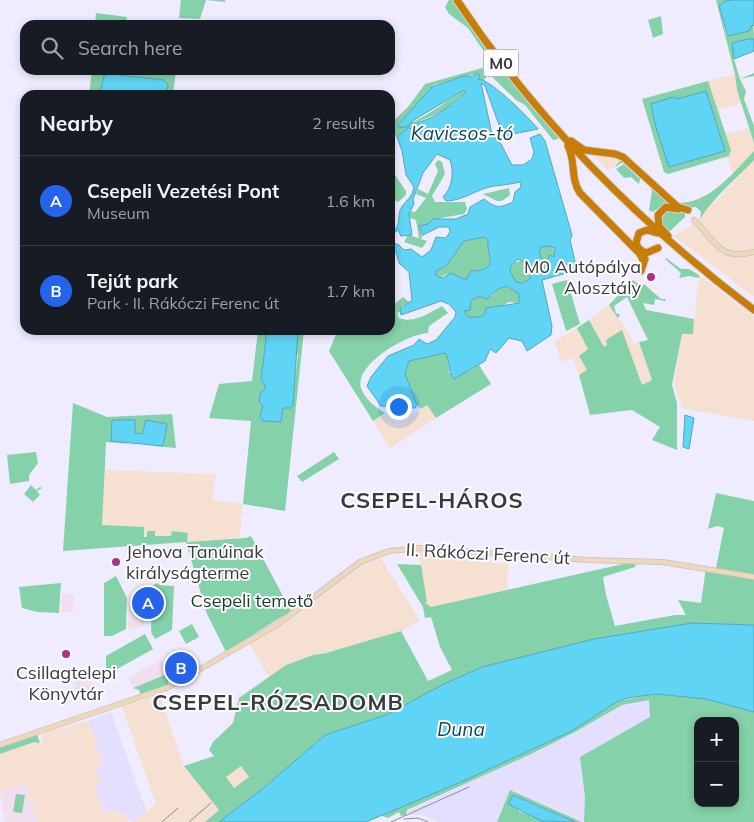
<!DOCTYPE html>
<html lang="en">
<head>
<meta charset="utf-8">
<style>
	body { margin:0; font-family:Mulish,sans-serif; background:#242831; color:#f1f3f6 }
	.controls { position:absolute; right:15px; bottom:15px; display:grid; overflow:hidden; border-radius:10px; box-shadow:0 2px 8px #0003 }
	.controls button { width:45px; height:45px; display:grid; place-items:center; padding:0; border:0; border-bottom:1px solid #363941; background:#171b24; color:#f1f3f6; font:25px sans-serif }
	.you { position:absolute; left:398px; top:406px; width:18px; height:18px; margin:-12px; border:4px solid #fff; border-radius:50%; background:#1a73e8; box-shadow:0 0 0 8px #1a73e833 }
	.badge { display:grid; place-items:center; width:32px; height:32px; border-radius:50%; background:#2563eb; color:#fff; font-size:16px; font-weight:700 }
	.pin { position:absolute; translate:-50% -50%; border:2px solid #fff; box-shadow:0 1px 5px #0006 }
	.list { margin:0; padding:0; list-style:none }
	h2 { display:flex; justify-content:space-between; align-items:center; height:65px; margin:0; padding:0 20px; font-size:21px }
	h2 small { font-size:16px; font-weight:400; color:#9ea1a6 }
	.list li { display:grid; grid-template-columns:32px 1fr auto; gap:15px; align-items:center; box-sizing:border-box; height:90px; padding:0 20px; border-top:1px solid #363941 }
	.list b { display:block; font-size:19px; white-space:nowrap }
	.list p { margin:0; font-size:16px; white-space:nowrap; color:#9ea1a6 }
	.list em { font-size:16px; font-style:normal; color:#9ea1a6 }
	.icon { flex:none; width:28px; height:28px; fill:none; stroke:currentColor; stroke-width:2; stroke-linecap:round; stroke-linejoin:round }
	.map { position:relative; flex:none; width:754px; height:822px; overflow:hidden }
	.search { position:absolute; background:#171b24; box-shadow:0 2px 8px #0003; left:20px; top:20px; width:375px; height:55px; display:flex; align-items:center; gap:12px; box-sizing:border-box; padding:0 18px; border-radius:15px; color:#9ea1a6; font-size:19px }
	.panel { position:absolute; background:#171b24; box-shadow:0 2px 8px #0003; left:20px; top:90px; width:375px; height:245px; border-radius:15px }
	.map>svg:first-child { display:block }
	.built { fill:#e4dffe }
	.industrial { fill:#f5e0d2 }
	.education { fill:#f1deee }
	.green { fill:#85d1a9; fill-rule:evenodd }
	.water { fill:#5fd4f4; stroke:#54a6bf; fill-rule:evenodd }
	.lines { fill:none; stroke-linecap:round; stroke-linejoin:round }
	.secondary-casing { stroke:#c3c0d6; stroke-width:6 }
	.highway-casing { stroke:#d4d3d5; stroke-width:9 }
	.secondary { stroke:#eed8b5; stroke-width:4.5 }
	.highway { stroke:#c87d08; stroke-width:7 }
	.rail { stroke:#8e8c9a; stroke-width:1 }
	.poi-dot { fill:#ab3287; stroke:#fcfcfc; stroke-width:2 }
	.labels { text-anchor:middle; stroke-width:4; stroke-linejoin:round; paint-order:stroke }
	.shield { fill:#fcfcfc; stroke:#74747a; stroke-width:1 }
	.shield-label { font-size:16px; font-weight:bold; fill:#3a3942 }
	.poi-label { font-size:18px; fill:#3a3942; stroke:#fcfcfc; text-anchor:end }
	.street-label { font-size:18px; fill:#3a3942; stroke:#fcfcfc }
	.park-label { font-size:18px; fill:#163e2b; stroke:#fcfcfc }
	.water-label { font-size:19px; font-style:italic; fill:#134754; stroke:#fcfcfc }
	.district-label { font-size:22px; font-weight:bold; letter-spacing:1px; fill:#3a3942; stroke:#fcfcfc }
</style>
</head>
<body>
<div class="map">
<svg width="754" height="822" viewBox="0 0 754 822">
	<rect width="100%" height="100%" fill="#efecff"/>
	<!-- built -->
	<g class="built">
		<polygon points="638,700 650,700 650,717 581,757 585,797 584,822 511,790 497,822 438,822 423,815 410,815 408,811 575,732 622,705"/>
		<polygon points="111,712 147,812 132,822 124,814 103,811 94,785 95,768 103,765 88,721"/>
	</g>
	<!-- industrial -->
	<g class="industrial">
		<polygon points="735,74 737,90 741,103 718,110 708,81"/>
		<polygon points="748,128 754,143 754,151 733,174 727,156 731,150 726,134"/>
		<polygon points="597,154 621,158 608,171 596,158"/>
		<polygon points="754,160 754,297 674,236 701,218 703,211 716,201"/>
		<polygon points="699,275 754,317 754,421 682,408 674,384 682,333 693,333"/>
		<polygon points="609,305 629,333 633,343 639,342 652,380 642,385 622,331 604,347 589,320"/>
		<polygon points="577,328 588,349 587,371 579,375 573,358 562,362 554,342"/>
		<polygon points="427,405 436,418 390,449 373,421 385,413 404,409 416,413"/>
		<polygon points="104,470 216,474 212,500 243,504 239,538 186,542 188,533 171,536 154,536 147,531 147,537 144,537 144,527 102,526"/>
		<polygon points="415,549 476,554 475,561 509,564 507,589 431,607 426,606 421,565"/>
		<polygon points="377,552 420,621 401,631 361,644 313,655 286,665 269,677 247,640 281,619 354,563"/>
		<polygon points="159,694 184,766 219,810 205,822 132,822 156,804 122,707"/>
		<polygon points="88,721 103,765 96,768 101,783 94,785 103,811 124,814 130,822 38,822 25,784 0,792 0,753 34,742 37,743 42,742 42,736 45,733"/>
		<polygon points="241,766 249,777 234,789 226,777"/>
	</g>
	<!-- education -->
	<g class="education">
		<polygon points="147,587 150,593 144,626 128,630 129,597"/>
		<polygon points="62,593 73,594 73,612 62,612"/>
		<polygon points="162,659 165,675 134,688 128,677"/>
		<polygon points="82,674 93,685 88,691 73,690 74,680"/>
		<polygon points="25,784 38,822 5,822 0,792"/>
	</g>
	<!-- green -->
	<g class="green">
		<polygon points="181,0 225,0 225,2 206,0 200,19 179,18"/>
		<path d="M449,0H452L490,54L559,139L553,140L525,105L516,100L489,74L484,80L478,79L480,75H474L434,85L397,126C414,127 447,100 465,90L466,92L440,113L422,120L410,129L407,127L408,129L397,137L390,134V124L408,107L425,84L493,65L468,28L449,14L445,7Z"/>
		<polygon points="716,0 732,0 725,1 720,10 727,36 747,31 753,23 754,39 737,42 733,56 740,79 754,73 754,76 740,79 746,91 744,99 754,126 754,143 737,90 735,74"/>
		<polygon points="96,13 127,17 126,24 134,25 95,25"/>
		<polygon points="661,16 663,34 653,38 648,20"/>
		<polygon points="92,70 176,70 173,95 167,95 168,84 162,80 108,72 99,95 89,95"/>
		<polygon points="708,81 731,150 729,156 668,174 664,172 642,99"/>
		<path d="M754,151V160C736,179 713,198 700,219L701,212L696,207L687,208L674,202C706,208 734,172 754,151Z"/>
		<polygon points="622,158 668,201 667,204 652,212 649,210 652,191 650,187 625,163 621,163 614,168"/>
		<polygon points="438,160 442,162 445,174 432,196 435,202 465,202 467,209 464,214 441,218 421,234 423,235 421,239 427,241 422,248 404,242 408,235 419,238 416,220 410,218 409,214 410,211 415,212 426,198 416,194 418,189 428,194 438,171 435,164"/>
		<polygon points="624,164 640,179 639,184 631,177 624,178 616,169"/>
		<polygon points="393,172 406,191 406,195 398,202 393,199"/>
		<polygon points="509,188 510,195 502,201 497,201 483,194"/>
		<polygon points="674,209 685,213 685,217 668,233 659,224 662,211"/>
		<path d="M484,237L488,240C490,258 495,271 472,272L466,280L455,275L446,274L439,278L435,275L436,271L446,266L464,241Z"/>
		<circle cx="547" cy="253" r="8"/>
		<polygon points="666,258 681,269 689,269 699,275 699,278 689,276 679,278 681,273 665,259"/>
		<circle cx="521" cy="272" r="11"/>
		<polygon points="567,280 580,324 566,331 552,284"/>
		<polygon points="633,280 641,286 644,284 661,299 666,299 665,301 655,299 654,305 643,303 646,310 694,319 693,334 682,334 672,385 677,403 677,450 652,440 660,427 632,410 590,415 579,375 587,370 579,356 588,349 577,328 589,320 604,347 607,345 606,340 622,330 642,385 652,380 639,342 648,340 627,297 614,306 616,313 620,315 618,318 609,305"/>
		<polygon points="507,286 519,294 519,303 509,302 500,307 495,306 480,317 468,317 464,311 470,309 471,301 479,296 492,296 498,289"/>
		<path d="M403,297L410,303L402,306L400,312L397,313L399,318C414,324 429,313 442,306L448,313L429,326L428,333C408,334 355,363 361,388C364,398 376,408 385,413L373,421L329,351L338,330H390V308Z"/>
		<path d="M258,330H267L261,380L264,382L265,389L261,392L259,402L263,406L260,417C271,424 280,421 283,408L292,402L298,354L295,353L298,330H304L285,511L243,504L251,421L209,418L219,384L252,381Z"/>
		<polygon points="445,353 448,358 449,373 469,371 479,365 491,384 436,418 427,405 421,409 417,405 405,374 409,361"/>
		<path d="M73,403L107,417L172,414L176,448L106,442L102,525L144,527V537H147V531H155V536H171L172,531L188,533L187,542L246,538L251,536L291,611L226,652L207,614L186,542L63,551ZM146,420L159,446L125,444L135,433L142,434Z"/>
		<polygon points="36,452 38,463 29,475 29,481 10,484 7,455"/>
		<polygon points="334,452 339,459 302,482 297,476"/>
		<polygon points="31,485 36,490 40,487 42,488 37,491 40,495 33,502 24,494"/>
		<path d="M716,493L754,501V625L692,623L594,639L482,667L442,685L386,715L325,735L266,786L219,822H205L219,810L184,766L214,756L209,750L213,742L233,723L239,698L286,665L313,655L326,653L401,631L428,681L452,670L440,647L431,617L425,618L423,607L397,564L421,565L427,602L425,603L431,607L623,564V559L637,560L635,567L603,577L606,595L615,626L675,615H686L678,600L701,603L706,567L716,568L724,528L717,526L708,529ZM241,766L249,777L234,788L226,777Z"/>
		<polygon points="116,576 127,598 126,629 112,636 104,636 104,583"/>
		<polygon points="61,583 59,613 37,612 22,608 19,587"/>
		<polygon points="157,583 160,585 174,586 172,630 155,639 151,632 152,592 150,587"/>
		<polygon points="192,624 199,637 186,644 179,631"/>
		<polygon points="145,634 153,649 117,669 106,669 106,656"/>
		<polygon points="187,657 195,671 170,685 169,665"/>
		<polygon points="167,674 169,686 141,696 139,690 133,688"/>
		<path d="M656,694L706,699L754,712V822H584L585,797L580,757L650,717L649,700L622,705L575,732L529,755L407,810L406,815L401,816L399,812L388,818L380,815L461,782L571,731L618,701ZM698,721H735V803H698Z"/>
		<polygon points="37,734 40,743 34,742 0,754 0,746"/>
		<polygon points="510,790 582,822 575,822 513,795 519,811 551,822 497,822"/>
		<polygon points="16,794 25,795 22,813 13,812"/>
	</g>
	<!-- water -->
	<g class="water">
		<polygon points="732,0 754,0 754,26 752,25 749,31 728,36 719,6 725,1"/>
		<polygon points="748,39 754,39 754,51 734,59 732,43"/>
		<polygon points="105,73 163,80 168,84 167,95 99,95"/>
		<path d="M477,73L480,76L478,79C491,79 532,121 538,129L503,136L485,86L481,83L492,134L501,144L512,165H523L532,159L534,152L530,138L540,134L545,141L572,235L570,240L577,270L542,280L552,326L551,335L527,351L522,341L509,338L496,353L490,349L485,361L454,379C447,371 451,361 445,353L409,361L405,374L417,405L415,408L381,406L367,386L371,377L388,356L414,345L419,339L427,344L436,340L455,317L456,312L449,304L441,301L401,315L400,309L412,300L409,272L399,263L396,252H390V242L399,245L404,250L411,249L422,257L431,250L436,237L446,238L450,232L449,227H439L423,235L419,226L428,224L433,219H456L468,214L470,207L484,199C497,209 499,208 513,202L515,192L521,187L520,182C512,184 504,185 494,186C476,189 463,201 446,201L443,197C453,187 454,171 450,160L437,154L423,173L413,199L414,204L409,214L412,235L401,236L398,230L392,234V230L396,229C400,221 398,217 400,210C405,200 412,199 414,187L406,175L402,151L397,137L407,129V126L400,128L397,126L432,87L464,76L472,77ZM464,90L466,92C458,100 449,106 441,112C432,120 420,119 410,129L408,126L414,120ZM484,237L488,240C486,254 501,271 471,271L466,280L451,273L442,278L435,275L436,271L446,266L464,241ZM549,246L555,248L554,257L550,255L547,260L542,259L539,253L541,247ZM518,259L531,265L530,279L523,283L516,282L510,271L511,266ZM507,286L519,294V303C508,305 498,306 486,308L485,314L480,317H468L464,311L470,310L471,301C477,296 480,296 487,299L498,289Z"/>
		<polygon points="706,91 725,151 669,167 655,124 651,104 673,97 677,99"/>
		<polygon points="267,330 298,331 293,406 291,408 283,408 281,422 263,421 260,417 263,406 259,402 261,392 265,389 264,383 261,380"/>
		<polygon points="685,415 694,418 689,449 683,447"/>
		<polygon points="112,420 135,420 135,433 142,434 146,420 167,424 163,446 111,441"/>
		<polygon points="692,623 754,625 754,712 706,699 656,694 628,698 618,701 572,731 461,782 366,822 219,822 266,786 325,735 386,715 442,685 482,667 594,639"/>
		<polygon points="513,795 575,822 542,821 508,804"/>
	</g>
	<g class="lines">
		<!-- secondary casing -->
		<g class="secondary-casing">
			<g id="secondary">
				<path d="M694,220C714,239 719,262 754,252"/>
				<polyline points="0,745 169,687 278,624 360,562 389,551 420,548 587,560 663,562 754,577"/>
			</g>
		</g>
		<!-- highway casing -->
		<g class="highway-casing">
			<g id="highway">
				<path d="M457,0C537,121 638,222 754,310"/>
				<polyline points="571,141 584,150 615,154 623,157 678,207 688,210"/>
				<path d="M568,146C576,161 570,178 580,193L645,259"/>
				<polyline points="668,236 659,226 658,215 666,207 678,209"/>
				<polyline points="639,249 646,253 658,248"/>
				<polyline points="640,252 636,243 639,233 647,230 657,233"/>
				<polyline points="641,271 644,262 641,256"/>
			</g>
		</g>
		<!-- secondary -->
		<use href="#secondary" class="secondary"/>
		<!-- highway -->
		<use href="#highway" class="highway"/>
		<!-- rail -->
		<g class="rail">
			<polyline points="404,819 418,818 428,822"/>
			<polyline points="162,822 178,808"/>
			<polyline points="189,822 211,803"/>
			<polyline points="391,822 469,787"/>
		</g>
	</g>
	<!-- markers -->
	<g class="poi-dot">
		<circle cx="651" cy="277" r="5"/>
		<circle cx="116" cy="562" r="5"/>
		<circle cx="66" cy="654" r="5"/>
	</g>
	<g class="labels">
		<!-- shield labels -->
		<rect class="shield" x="483.5" y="49.5" width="35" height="27" rx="4"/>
		<g class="shield-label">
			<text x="501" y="69">M0</text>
		</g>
		<!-- poi labels -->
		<g class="poi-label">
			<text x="641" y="273">M0 Autópálya<tspan x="641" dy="21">Alosztály</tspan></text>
			<text x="126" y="558" text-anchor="start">Jehova Tanúinak<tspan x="126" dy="21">királyságterme</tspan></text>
			<text x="66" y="679" text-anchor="middle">Csillagtelepi<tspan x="66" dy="21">Könyvtár</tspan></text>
		</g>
		<!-- street labels -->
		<g class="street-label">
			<text transform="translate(488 554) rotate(3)" y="6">II. Rákóczi Ferenc út</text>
		</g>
		<!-- park labels -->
		<g class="park-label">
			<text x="252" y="607">Csepeli temető</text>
		</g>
		<!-- water labels -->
		<g class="water-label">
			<text x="462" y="140">Kavicsos-tó</text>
			<text x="461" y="736">Duna</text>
		</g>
		<!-- district labels -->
		<g class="district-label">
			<text x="432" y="508">CSEPEL-HÁROS</text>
			<text x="278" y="710">CSEPEL-RÓZSADOMB</text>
		</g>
	</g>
</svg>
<div class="controls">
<button>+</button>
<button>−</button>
</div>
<div class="you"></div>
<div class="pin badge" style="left:148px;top:603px">A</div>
<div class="pin badge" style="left:181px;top:668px">B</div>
<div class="search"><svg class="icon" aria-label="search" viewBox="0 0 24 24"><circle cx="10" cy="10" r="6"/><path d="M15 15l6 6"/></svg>Search here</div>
<section class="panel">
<h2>Nearby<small>2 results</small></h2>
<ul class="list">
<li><span class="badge">A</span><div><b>Csepeli Vezetési Pont</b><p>Museum</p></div><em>1.6 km</em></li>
<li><span class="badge">B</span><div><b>Tejút park</b><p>Park · II. Rákóczi Ferenc út</p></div><em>1.7 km</em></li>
</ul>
</section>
</div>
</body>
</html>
